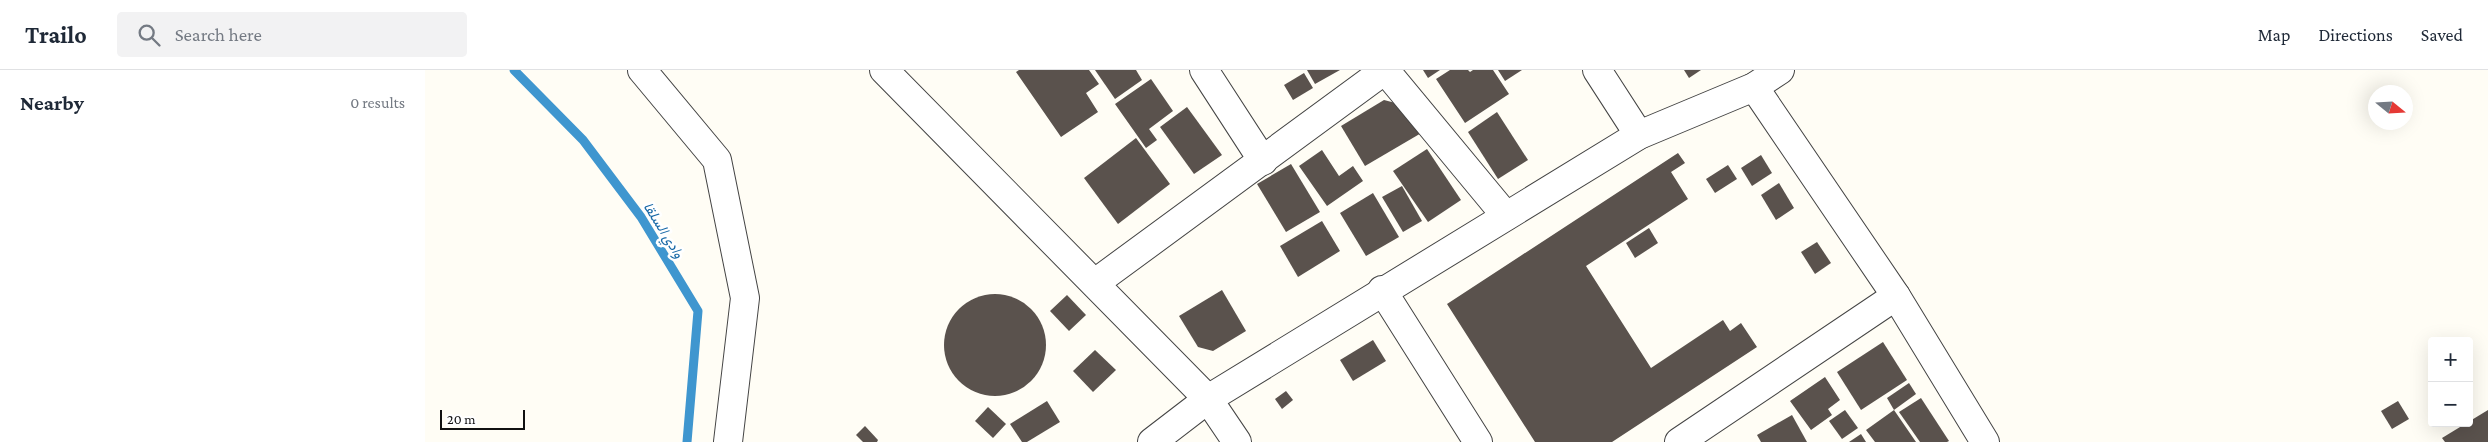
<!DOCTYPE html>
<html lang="en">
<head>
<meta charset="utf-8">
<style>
	body { margin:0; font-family:"Crimson Pro",Vazirmatn,serif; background:#f2f2f3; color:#1f2937 }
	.controls { position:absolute; right:15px; bottom:15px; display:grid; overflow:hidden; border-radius:5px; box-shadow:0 5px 20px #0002 }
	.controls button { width:45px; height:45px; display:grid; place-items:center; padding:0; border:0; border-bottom:1px solid #e0e1e3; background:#fff; color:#1f2937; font:25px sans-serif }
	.compass { position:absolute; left:1943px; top:15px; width:45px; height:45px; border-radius:50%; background:#fff; box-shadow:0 5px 20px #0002; rotate:108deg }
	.scale { position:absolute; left:15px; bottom:12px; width:85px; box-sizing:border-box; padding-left:5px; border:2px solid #111; border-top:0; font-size:14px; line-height:18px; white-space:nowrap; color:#111; -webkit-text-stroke:4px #fff; paint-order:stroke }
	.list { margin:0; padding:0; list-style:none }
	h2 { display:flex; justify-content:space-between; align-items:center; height:65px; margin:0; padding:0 20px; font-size:21px }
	h2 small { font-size:16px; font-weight:400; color:#747a83 }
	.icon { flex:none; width:28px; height:28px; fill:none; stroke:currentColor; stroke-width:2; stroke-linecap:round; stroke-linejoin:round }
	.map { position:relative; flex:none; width:2063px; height:372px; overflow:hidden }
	header { display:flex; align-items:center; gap:30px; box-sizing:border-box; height:70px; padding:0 25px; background:#fff; border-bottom:1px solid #e0e1e3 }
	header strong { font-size:24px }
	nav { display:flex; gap:28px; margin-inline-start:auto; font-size:18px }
	.search { width:350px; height:45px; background:#f2f2f3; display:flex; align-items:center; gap:12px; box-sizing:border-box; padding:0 18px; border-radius:5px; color:#747a83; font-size:19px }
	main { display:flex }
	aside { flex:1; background:#fff }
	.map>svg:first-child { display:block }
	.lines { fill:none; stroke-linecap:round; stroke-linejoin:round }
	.stream { stroke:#3f96cf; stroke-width:9 }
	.building { fill:#5a524d }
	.street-casing { stroke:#444; stroke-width:30 }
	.street { stroke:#fff; stroke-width:28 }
	.labels { text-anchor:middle; stroke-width:5; stroke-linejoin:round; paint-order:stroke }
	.water-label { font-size:14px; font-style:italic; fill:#1768a6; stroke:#fff }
</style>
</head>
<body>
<header>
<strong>Trailo</strong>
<div class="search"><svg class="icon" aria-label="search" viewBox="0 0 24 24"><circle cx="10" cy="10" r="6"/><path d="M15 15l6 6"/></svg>Search here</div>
<nav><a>Map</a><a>Directions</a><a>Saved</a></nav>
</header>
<main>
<aside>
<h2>Nearby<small>0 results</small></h2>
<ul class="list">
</ul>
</aside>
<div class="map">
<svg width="2063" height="372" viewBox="0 0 2063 372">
	<rect width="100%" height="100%" fill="#fffdf5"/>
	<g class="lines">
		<!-- stream -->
		<polyline class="stream" points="89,0 158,70 216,147 273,241 262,372"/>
	</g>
	<!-- building -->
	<g class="building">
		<polygon points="594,0 664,0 674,14 661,23 673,42 636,67 591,2"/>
		<polygon points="670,0 711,0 717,10 690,29"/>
		<polygon points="882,0 915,0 890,14"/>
		<polygon points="998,0 1015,0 1003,8"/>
		<polygon points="1025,0 1043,0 1045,2 1048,0 1068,0 1084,24 1040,53 1011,9"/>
		<polygon points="1073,0 1097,0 1080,11"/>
		<polygon points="1259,0 1276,0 1264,8"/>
		<polygon points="879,3 888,18 868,30 859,15"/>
		<polygon points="726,9 748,41 724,59 732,70 721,78 690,34"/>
		<polygon points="959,30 982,36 998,62 940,96 916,56"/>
		<polygon points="762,37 797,85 769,104 735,57"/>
		<polygon points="1072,42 1103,90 1073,109 1043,62"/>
		<polygon points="711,68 745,114 693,154 659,108"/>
		<polygon points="1002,79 1036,130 1003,152 968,101"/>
		<polygon points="897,80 914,106 928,96 938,111 902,136 874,96"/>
		<polygon points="1253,83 1260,93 1246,102 1263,129 1161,196 1226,298 1298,250 1305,261 1316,253 1332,277 1187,372 1110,372 1022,234"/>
		<polygon points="1336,85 1347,103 1327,116 1316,98"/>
		<polygon points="866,94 895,142 861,162 832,114"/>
		<polygon points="1303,95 1312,109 1290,123 1281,109"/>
		<polygon points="1354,113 1369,138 1351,150 1336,125"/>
		<polygon points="977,116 997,151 978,162 957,127"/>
		<polygon points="948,123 974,167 941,186 915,143"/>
		<polygon points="897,151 915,181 873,207 855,176"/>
		<polygon points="1224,158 1233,173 1210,188 1201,173"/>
		<polygon points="1392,172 1406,193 1390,204 1376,182"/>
		<polygon points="797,220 821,261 788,281 773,277 754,246"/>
		<circle cx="570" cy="275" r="51"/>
		<polygon points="642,225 661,245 644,261 625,241"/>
		<polygon points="948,270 961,291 928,311 915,290"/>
		<polygon points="1458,272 1482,310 1436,340 1412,302"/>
		<polygon points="670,280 691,300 668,322 648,301"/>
		<polygon points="1400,307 1415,330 1403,339 1407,345 1386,360 1365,331"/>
		<polygon points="1484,313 1491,324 1469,340 1462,328"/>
		<polygon points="861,321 868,330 857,339 850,329"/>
		<polygon points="1496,328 1524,371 1522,372 1495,372 1474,342"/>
		<polygon points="622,331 635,352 602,372 597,372 585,354"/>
		<polygon points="1973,331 1984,349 1967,359 1956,341"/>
		<polygon points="563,337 581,354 568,368 550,351"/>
		<polygon points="1420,340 1433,358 1417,369 1404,351"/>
		<polygon points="1469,340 1491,372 1450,372 1441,360"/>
		<polygon points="2063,340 2063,372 2020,372 2017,368"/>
		<polygon points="1367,345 1382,372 1336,372 1332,365"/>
		<polygon points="440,356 453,370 452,372 438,372 431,365"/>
		<polygon points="1436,364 1441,372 1424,372"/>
	</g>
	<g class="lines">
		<!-- street casing -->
		<g class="street-casing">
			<g id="street">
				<polyline points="217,0 292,90 320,228 303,372"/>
				<polyline points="459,0 783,329 812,372"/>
				<polyline points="779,0 838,91"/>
				<polyline points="960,0 1081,146"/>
				<polyline points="1172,0 1214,65"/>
				<polyline points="1329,17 1471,226 1560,372"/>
				<polyline points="670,213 960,0"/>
				<polyline points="957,220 1053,372"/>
				<polyline points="727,372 783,329 1214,65 1329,17 1355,0"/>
				<polyline points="1254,372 1471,226"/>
			</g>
		</g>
		<!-- street -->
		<use href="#street" class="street"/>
	</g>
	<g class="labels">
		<!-- water labels -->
		<g class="water-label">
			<text transform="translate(239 160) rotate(58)" y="5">وادي السلقا</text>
		</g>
	</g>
</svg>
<div class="controls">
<button>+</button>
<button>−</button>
</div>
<svg class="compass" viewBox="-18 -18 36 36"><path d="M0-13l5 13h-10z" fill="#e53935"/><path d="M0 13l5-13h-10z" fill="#747a83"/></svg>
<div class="scale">20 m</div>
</div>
</main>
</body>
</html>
